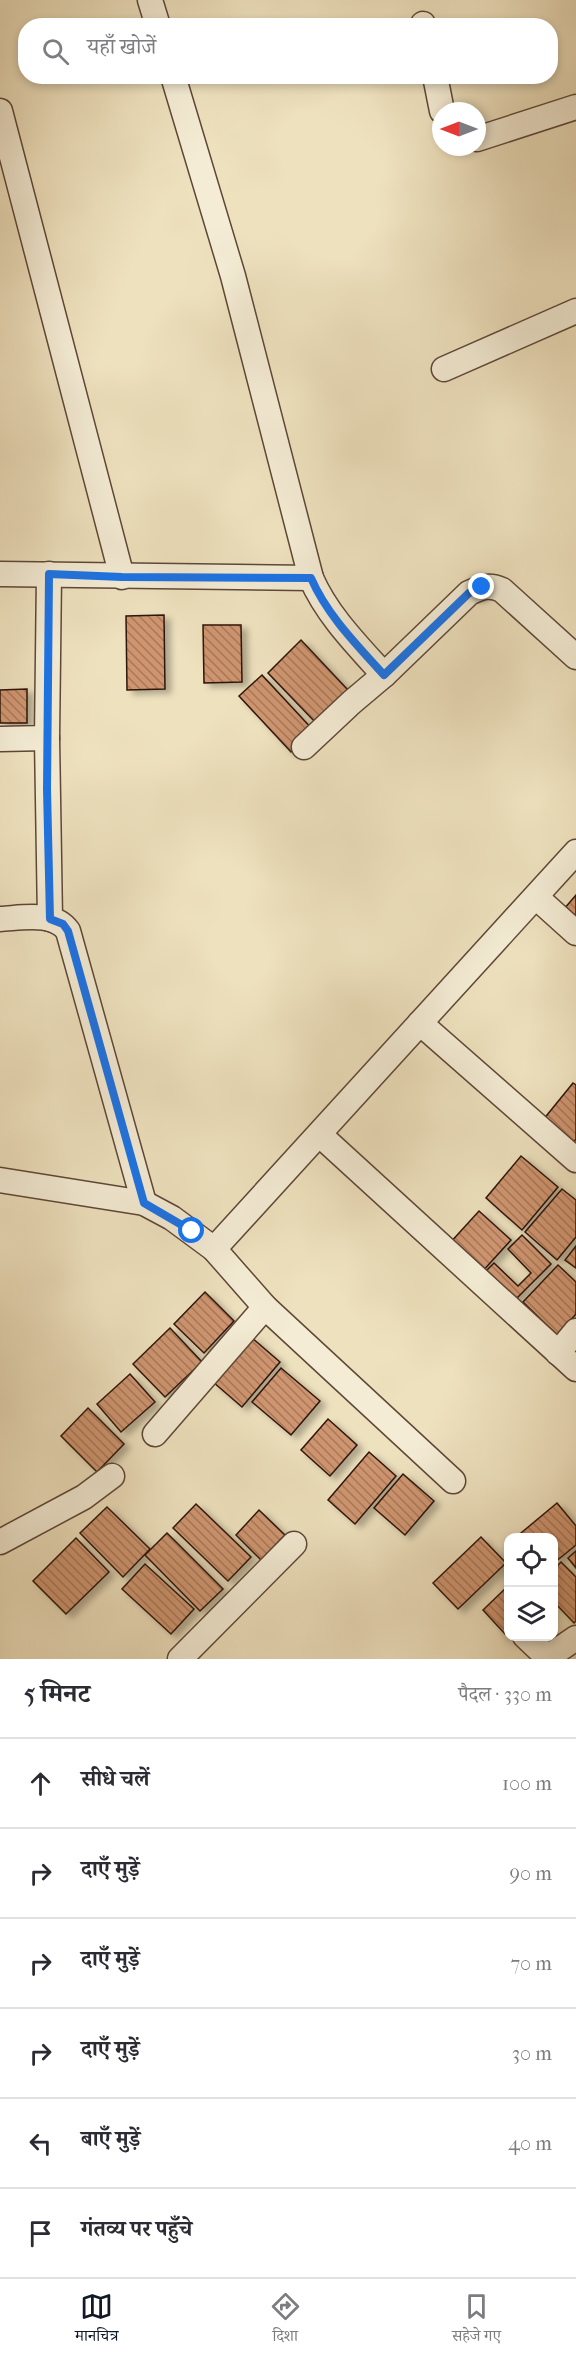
<!DOCTYPE html>
<html lang="hi">
<head>
<meta charset="utf-8">
<style>
	body { margin:0; font-family:"IM FELL French Canon","Noto Serif Devanagari",serif; background:#f2f2f3; color:#2b2b33 }
	.controls { position:absolute; right:18px; bottom:18px; display:grid; overflow:hidden; border-radius:12px; box-shadow:0 3px 9px #0003 }
	.controls button { width:54px; height:54px; display:grid; place-items:center; padding:0; border:0; border-bottom:2px solid #e1e1e2; background:#fff; color:#2b2b33; font:30px sans-serif }
	.compass { position:absolute; left:432px; top:102px; width:54px; height:54px; border-radius:50%; background:#fff; box-shadow:0 3px 9px #0003; rotate:270deg }
	.stop { position:absolute; width:18px; height:18px; margin:-14px; border:4px solid #1a73e8; border-radius:50%; background:#fff }
	.stop.end { background:#1a73e8; border-color:#fff; box-shadow:0 2px 6px #0008 }
	.list { margin:0; padding:0; list-style:none }
	h2 { display:flex; justify-content:space-between; align-items:center; height:78px; margin:0; padding:0 24px; font-size:26px }
	h2 small { font-size:20px; font-weight:400; color:#7c7c81 }
	.list li { display:grid; grid-template-columns:39px 1fr auto; gap:18px; align-items:center; box-sizing:border-box; height:90px; padding:0 24px; border-top:2px solid #e1e1e2 }
	.list b { display:block; font-size:22px; white-space:nowrap }
	.list em { font-size:20px; font-style:normal; color:#7c7c81 }
	.icon { flex:none; width:33px; height:33px; fill:none; stroke:currentColor; stroke-width:2; stroke-linecap:round; stroke-linejoin:round }
	.map { position:relative; flex:none; width:576px; height:1659px; overflow:hidden }
	.search { position:absolute; background:#fff; box-shadow:0 3px 9px #0003; left:18px; right:18px; top:18px; height:66px; display:flex; align-items:center; gap:15px; box-sizing:border-box; padding:0 21px; border-radius:24px; color:#7c7c81; font-size:22px }
	.sheet { height:618px; background:#fff }
	nav { display:flex; justify-content:space-around; align-items:center; box-sizing:border-box; height:84px; border-top:2px solid #e1e1e2; background:#fff; font-size:16px; color:#7c7c81 }
	nav a { display:grid; justify-items:center; gap:3px }
	nav .on { color:#111827 }
	.map>svg:first-child { display:block }
	.building { fill:url(#building-back-hatch); stroke:#2e140a; stroke-width:1.5; filter:url(#shadow) }
	.lines { fill:none; stroke-linecap:round; stroke-linejoin:round }
	.street-casing { stroke:#5e4737; stroke-width:27 }
	.street { stroke:#f4ecd5; stroke-width:24 }
	.route { stroke:#1a73e8; stroke-width:8 }
</style>
</head>
<body>
<div class="map">
<svg width="576" height="1659" viewBox="0 0 576 1659">
	<defs>
		<pattern id="building-back-hatch" width="6" height="6" patternUnits="userSpaceOnUse" patternTransform="scale(1.5)"><rect width="6" height="6" fill="#ce956f"/><path d="M-1 5l2 2M0 0l6 6M5-1l2 2" fill="none" stroke="#a87859"/></pattern>
		<filter id="shadow"><feDropShadow dx="6" dy="4" stdDeviation="3" flood-color="#0004"/></filter>
	</defs>
	<rect width="100%" height="100%" fill="#eee1be"/>
	<filter id="stains"><feTurbulence type="fractalNoise" baseFrequency=".00333" numOctaves="4"/><feColorMatrix values="0 0 0 0 .2 0 0 0 0 .09 0 0 0 0 .02 0 0 0 .5 -.17"/></filter>
	<radialGradient id="worn" r=".72"><stop offset=".6" stop-color="#630" stop-opacity="0"/><stop offset="1" stop-color="#630" stop-opacity=".3"/></radialGradient>
	<!-- building -->
	<g class="building">
		<polygon points="164,615 165,689 127,690 126,616"/>
		<polygon points="203,625 241,625 242,682 204,683"/>
		<polygon points="301,640 348,690 315,722 268,673"/>
		<polygon points="262,675 314,731 291,752 239,696"/>
		<polygon points="27,689 27,723 0,723 0,690"/>
		<polygon points="576,895 576,920 564,909"/>
		<polygon points="573,1083 576,1085 576,1139 572,1145 543,1120"/>
		<polygon points="521,1156 558,1187 522,1230 486,1198"/>
		<polygon points="562,1189 576,1200 576,1237 557,1260 525,1232"/>
		<polygon points="479,1211 511,1240 481,1273 449,1244"/>
		<polygon points="522,1235 551,1264 514,1301 485,1272 494,1263 518,1286 531,1273 508,1249"/>
		<polygon points="576,1246 576,1268 565,1260"/>
		<polygon points="558,1265 576,1282 576,1314 557,1335 523,1302"/>
		<polygon points="205,1292 234,1321 204,1353 174,1324"/>
		<polygon points="170,1328 202,1362 165,1397 133,1364"/>
		<polygon points="251,1337 280,1362 242,1407 213,1382"/>
		<polygon points="281,1368 320,1401 291,1435 252,1402"/>
		<polygon points="130,1374 155,1402 121,1432 97,1404"/>
		<polygon points="88,1408 124,1444 97,1472 61,1436"/>
		<polygon points="328,1419 357,1445 330,1476 301,1450"/>
		<polygon points="369,1452 396,1476 355,1524 328,1500"/>
		<polygon points="403,1474 434,1501 405,1535 374,1508"/>
		<polygon points="557,1503 576,1526 576,1545 554,1563 554,1538 515,1538"/>
		<polygon points="196,1504 251,1557 228,1581 173,1528"/>
		<polygon points="107,1507 150,1549 123,1577 80,1533"/>
		<polygon points="259,1510 285,1535 261,1560 236,1535"/>
		<polygon points="167,1533 223,1589 200,1611 145,1555"/>
		<polygon points="481,1537 506,1563 458,1609 433,1583"/>
		<polygon points="76,1538 109,1572 66,1614 33,1581"/>
		<polygon points="576,1551 576,1568 568,1558"/>
		<polygon points="561,1562 576,1577 576,1621 574,1623 554,1602 554,1569"/>
		<polygon points="145,1564 194,1609 171,1634 122,1589"/>
		<polygon points="508,1586 508,1631 505,1634 483,1610"/>
	</g>
	<g class="lines">
		<!-- street casing -->
		<g class="street-casing">
			<g id="street">
				<polyline points="150,0 158,26"/>
				<polyline points="423,24 424,26"/>
				<path d="M173,76L233,276L311,578C327,615 357,645 384,675"/>
				<polyline points="435,76 442,111"/>
				<polyline points="0,111 122,577"/>
				<polyline points="477,139 576,107"/>
				<polyline points="444,369 576,311"/>
				<polyline points="0,574 311,578"/>
				<polyline points="47,738 50,919"/>
				<polyline points="0,739 47,738 49,574"/>
				<path d="M304,747L352,702L384,675L469,593C482,587 489,584 502,590L576,657"/>
				<polyline points="536,897 576,933"/>
				<path d="M0,919C22,918 54,911 68,931L144,1203"/>
				<polyline points="420,1023 576,1160"/>
				<polyline points="320,1135 576,1369"/>
				<polyline points="0,1180 144,1203 172,1218 214,1249 265,1307 453,1481"/>
				<polyline points="214,1249 576,852"/>
				<polyline points="558,1353 576,1331"/>
				<polyline points="155,1434 265,1307"/>
				<polyline points="0,1542 84,1497 112,1476"/>
				<polyline points="525,1636 544,1654 554,1653 576,1638"/>
				<polyline points="180,1659 294,1544"/>
			</g>
		</g>
		<!-- street -->
		<use href="#street" class="street"/>
	</g>
	<g class="lines">
		<!-- route -->
		<path class="route" d="M192,1231L144,1203L68,931L63,924L50,919L47,789L49,574L122,577L311,578C327,615 357,645 384,675L469,593L482,587"/>
	</g>
	<rect width="100%" height="100%" filter="url(#stains)"/>
	<rect width="100%" height="100%" fill="url(#worn)"/>
</svg>
<div class="controls">
<button><svg class="icon" aria-label="locate" viewBox="0 0 24 24"><circle cx="12" cy="12" r="6"/><path d="M12 2v4M12 18v4M2 12h4M18 12h4"/></svg></button>
<button><svg class="icon" aria-label="layers" viewBox="0 0 24 24"><path d="M12 4l9 5-9 5-9-5zM3 14l9 5 9-5"/></svg></button>
</div>
<svg class="compass" viewBox="-18 -18 36 36"><path d="M0-13l5 13h-10z" fill="#e53935"/><path d="M0 13l5-13h-10z" fill="#7c7c81"/></svg>
<div class="stop" style="left:192px;top:1231px"></div>
<div class="stop end" style="left:482px;top:587px"></div>
<div class="search"><svg class="icon" aria-label="search" viewBox="0 0 24 24"><circle cx="10" cy="10" r="6"/><path d="M15 15l6 6"/></svg>यहाँ खोजें</div>
</div>
<section class="sheet">
<h2>5 मिनट<small>पैदल · 330 m</small></h2>
<ul class="list">
<li><svg class="icon" aria-label="ahead" viewBox="0 0 24 24"><path d="M12 20V5M6 11l6-6 6 6"/></svg><div><b>सीधे चलें</b></div><em>100 m</em></li>
<li><svg class="icon" aria-label="right" viewBox="0 0 24 24"><path d="M7 20v-9h11M14 6l5 5-5 5"/></svg><div><b>दाएँ मुड़ें</b></div><em>90 m</em></li>
<li><svg class="icon" aria-label="right" viewBox="0 0 24 24"><path d="M7 20v-9h11M14 6l5 5-5 5"/></svg><div><b>दाएँ मुड़ें</b></div><em>70 m</em></li>
<li><svg class="icon" aria-label="right" viewBox="0 0 24 24"><path d="M7 20v-9h11M14 6l5 5-5 5"/></svg><div><b>दाएँ मुड़ें</b></div><em>30 m</em></li>
<li><svg class="icon" aria-label="left" viewBox="0 0 24 24"><path d="M17 20v-9H6M10 6l-5 5 5 5"/></svg><div><b>बाएँ मुड़ें</b></div><em>40 m</em></li>
<li><svg class="icon" aria-label="arrive" viewBox="0 0 24 24"><path d="M6 21V4h12l-3 4 3 4H6"/></svg><div><b>गंतव्य पर पहुँचे</b></div></li>
</ul>
</section>
<nav>
<a class="on"><svg class="icon" aria-label="map" viewBox="0 0 24 24"><path d="M3 6l6-2 6 2 6-2v14l-6 2-6-2-6 2zM9 4v14M15 6v14"/></svg>मानचित्र</a>
<a><svg class="icon" aria-label="directions" viewBox="0 0 24 24"><path d="M12 3l9 9-9 9-9-9zM9 14v-3h6M13 9l2 2-2 2"/></svg>दिशा</a>
<a><svg class="icon" aria-label="saved" viewBox="0 0 24 24"><path d="M7 4h10v16l-5-4-5 4z"/></svg>सहेजे गए</a>
</nav>
</body>
</html>
